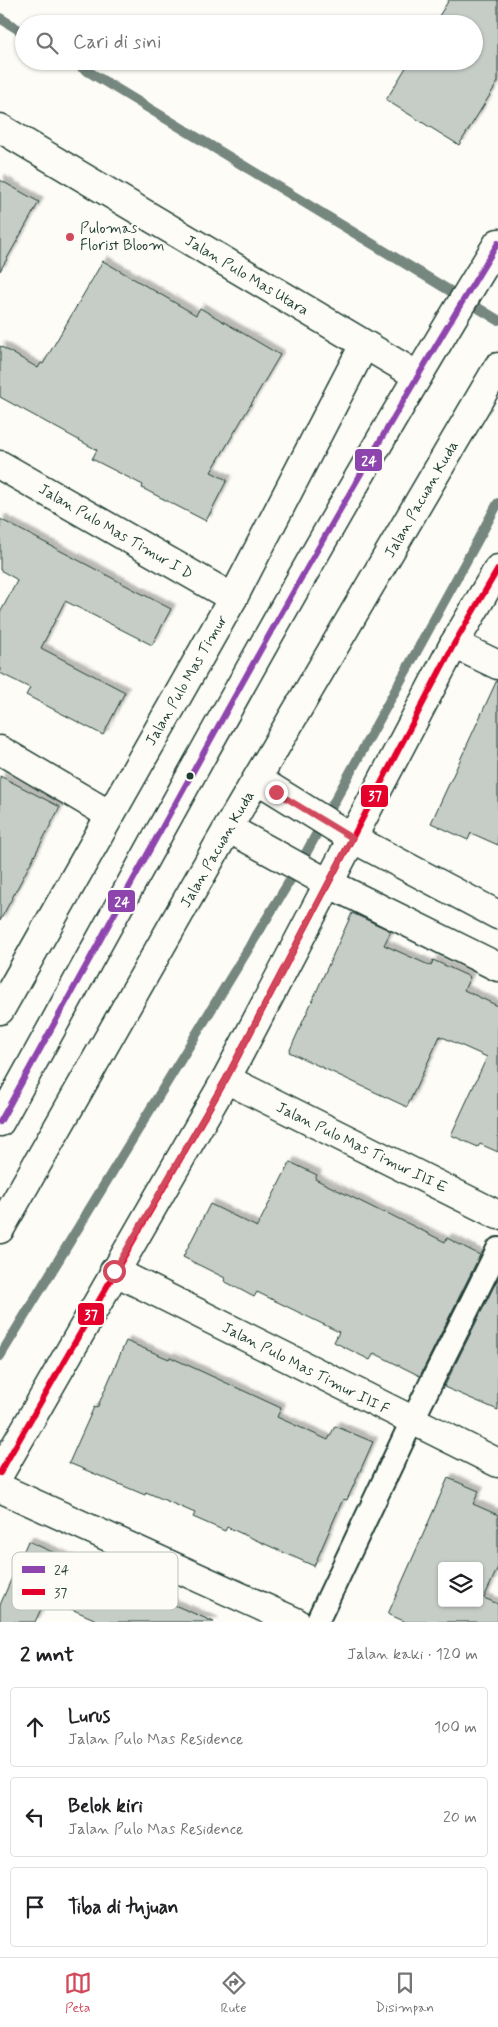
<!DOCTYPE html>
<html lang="id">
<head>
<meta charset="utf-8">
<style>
	body { margin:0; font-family:Mynerve,sans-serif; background:#f2f2f2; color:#202124 }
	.controls { position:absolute; right:15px; bottom:15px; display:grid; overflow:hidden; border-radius:5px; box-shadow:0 1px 4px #0004 }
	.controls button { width:45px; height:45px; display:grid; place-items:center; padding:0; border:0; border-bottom:1px solid #e0e0e0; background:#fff; color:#202124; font:25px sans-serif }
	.stop { position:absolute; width:15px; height:15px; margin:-11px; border:4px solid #d1495b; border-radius:50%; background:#fff }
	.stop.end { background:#d1495b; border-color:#fff; box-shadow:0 1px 5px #0008 }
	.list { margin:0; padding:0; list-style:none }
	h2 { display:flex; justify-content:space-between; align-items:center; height:65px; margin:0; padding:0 20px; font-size:21px }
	h2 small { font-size:16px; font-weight:400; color:#757577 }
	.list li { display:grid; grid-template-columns:32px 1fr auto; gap:15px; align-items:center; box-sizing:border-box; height:80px; margin:0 10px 10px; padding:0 10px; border:1px solid #e0e0e0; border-radius:5px }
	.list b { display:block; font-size:19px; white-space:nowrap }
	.list p { margin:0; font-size:16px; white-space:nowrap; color:#757577 }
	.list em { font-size:16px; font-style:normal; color:#757577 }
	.icon { flex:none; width:28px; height:28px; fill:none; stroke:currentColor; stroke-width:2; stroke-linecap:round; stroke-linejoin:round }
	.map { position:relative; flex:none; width:498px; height:1622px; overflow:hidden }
	.search { position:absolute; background:#fff; box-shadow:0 1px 4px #0004; left:15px; right:15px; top:15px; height:55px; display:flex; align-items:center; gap:12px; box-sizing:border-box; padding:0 18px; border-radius:28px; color:#757577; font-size:19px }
	.sheet { height:335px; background:#fff }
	nav { display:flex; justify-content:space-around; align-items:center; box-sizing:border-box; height:70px; border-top:1px solid #e0e0e0; background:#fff; font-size:14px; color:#757577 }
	nav a { display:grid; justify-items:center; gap:2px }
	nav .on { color:#d1495b }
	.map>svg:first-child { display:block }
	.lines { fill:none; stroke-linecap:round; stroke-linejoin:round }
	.stream { stroke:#75877f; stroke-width:10 }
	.building { fill:#c6cdc7; stroke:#1f3d34; fill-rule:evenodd; filter:url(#shadow) }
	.pedestrian-casing { stroke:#1f3d34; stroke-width:26 }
	.minor-casing { stroke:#1f3d34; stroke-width:31 }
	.tertiary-casing { stroke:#1f3d34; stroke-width:31 }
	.pedestrian { stroke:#fdfcf7; stroke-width:22 }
	.minor { stroke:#fdfcf7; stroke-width:28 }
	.tertiary { stroke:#fdfcf7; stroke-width:28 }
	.bus-1-casing { stroke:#fdfcf7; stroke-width:10 }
	.bus-2-casing { stroke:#fdfcf7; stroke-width:10 }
	.bus-1 { stroke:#8e44ad; stroke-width:6 }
	.bus-2 { stroke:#e4002b; stroke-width:6 }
	.route { stroke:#d1495b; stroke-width:6 }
	.poi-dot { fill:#d1495b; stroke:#fdfcf7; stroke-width:2 }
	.bus-dot { fill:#1f3d34; stroke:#fdfcf7; stroke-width:2 }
	.labels { text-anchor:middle; stroke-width:4.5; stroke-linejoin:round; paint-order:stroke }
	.poi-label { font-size:15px; fill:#1f3d34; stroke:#fdfcf7; text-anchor:start }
	.street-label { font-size:15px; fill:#1f3d34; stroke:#fdfcf7 }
	.key { fill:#fdfcf7; stroke:#bac3bc; stroke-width:1 }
	.key-label { font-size:14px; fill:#1f3d34 }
	.line-badge { stroke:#fdfcf7; stroke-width:2 }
	.badge-label { font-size:14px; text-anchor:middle; font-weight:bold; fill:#fff }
</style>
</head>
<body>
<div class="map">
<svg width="498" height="1622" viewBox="0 0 498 1622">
	<defs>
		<filter id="shadow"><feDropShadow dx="4.5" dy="-4.5" stdDeviation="1" flood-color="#0004"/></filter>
	</defs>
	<rect width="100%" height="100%" fill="#fdfcf7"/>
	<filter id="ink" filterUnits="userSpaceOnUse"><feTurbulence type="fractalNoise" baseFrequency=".02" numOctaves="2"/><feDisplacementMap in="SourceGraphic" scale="10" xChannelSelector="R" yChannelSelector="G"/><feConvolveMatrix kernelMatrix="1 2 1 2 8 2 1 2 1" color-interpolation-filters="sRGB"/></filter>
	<g filter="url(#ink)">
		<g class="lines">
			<!-- stream -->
			<g class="stream">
				<polyline points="0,18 24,33"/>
				<polyline points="71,61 498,320"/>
				<polyline points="0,1356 300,864 498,503"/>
			</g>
		</g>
		<!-- building -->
		<g class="building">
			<polygon points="449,0 498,0 498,82 459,145 386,100 410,61 474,61 474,24 434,24"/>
			<polygon points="0,180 39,202 0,271"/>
			<polygon points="103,261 196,315 200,308 280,355 211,472 227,480 206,521 142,488 143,485 92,459 97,450 0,397 0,346 38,368 41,363 43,364"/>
			<polygon points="0,519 171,609 152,645 65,601 41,648 125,692 103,735 26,695 30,688 0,673 0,613 17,581 16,579 0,570"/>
			<polygon points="497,680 498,680 498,845 471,833 468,840 431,823"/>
			<polygon points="0,776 60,807 0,921"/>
			<polygon points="352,913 391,931 384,945 431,966 433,960 470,977 464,990 498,1006 498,1152 480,1144 478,1147 451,1135 487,1057 440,1036 407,1107 289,1052"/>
			<polygon points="290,1162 317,1175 315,1179 384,1213 385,1212 445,1242 447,1238 480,1255 420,1376 374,1353 370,1360 334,1342 339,1332 257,1292 254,1297 224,1281 225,1278 183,1257 210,1204 257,1227"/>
			<polygon points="498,1278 498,1410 444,1387"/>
			<polygon points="126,1341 169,1359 170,1357 281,1408 277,1417 328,1440 335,1426 373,1442 347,1500 343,1499 314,1566 227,1527 225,1531 193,1517 195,1513 146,1492 145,1495 69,1463 94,1407 97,1408"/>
			<path d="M448,1478L479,1491L473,1504L498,1515V1567L484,1598L498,1604V1622H406L388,1614ZM442,1566H479V1603H442Z"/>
			<polygon points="28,1541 112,1579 114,1574 146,1587 144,1592 214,1622 101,1622 46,1598 35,1622 0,1622 0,1605"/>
		</g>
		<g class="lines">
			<!-- pedestrian casing -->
			<g class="pedestrian-casing">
				<polyline id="pedestrian" points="317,1622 412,1421 498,1249"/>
			</g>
			<!-- minor casing -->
			<g class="minor-casing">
				<g id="minor">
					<polyline points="0,465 233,598"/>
					<polyline points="454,644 498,665"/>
					<polyline points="0,750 110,815"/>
					<polyline points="257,779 352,838 498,915"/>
					<polyline points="228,828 328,883 498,967"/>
					<polyline points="0,1010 233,598 364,345"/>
					<polyline points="226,1079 498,1215"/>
					<polyline points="114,1271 498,1463"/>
					<polyline points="0,1473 226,1079 454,644 498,569"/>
					<polyline points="0,1488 296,1622"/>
				</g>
			</g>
			<!-- tertiary casing -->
			<g class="tertiary-casing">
				<g id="tertiary">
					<polyline points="0,128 418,376"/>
					<path d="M0,1122C163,827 322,530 498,243"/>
					<polyline points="0,1229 228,828 498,367"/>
				</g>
			</g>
			<!-- pedestrian -->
			<use href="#pedestrian" class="pedestrian"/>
			<!-- minor -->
			<use href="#minor" class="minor"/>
			<!-- tertiary -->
			<use href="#tertiary" class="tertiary"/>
			<!-- bus-1 casing -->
			<g class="bus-1-casing">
				<path id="bus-1" d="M0,1122C163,827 322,530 498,243"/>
			</g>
			<!-- bus-2 casing -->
			<g class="bus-2-casing">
				<polyline id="bus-2" points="0,1473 226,1079 454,644 498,569"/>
			</g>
			<!-- bus-1 -->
			<use href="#bus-1" class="bus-1"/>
			<!-- bus-2 -->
			<use href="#bus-2" class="bus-2"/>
		</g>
	</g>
	<g class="lines" filter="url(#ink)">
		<!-- route -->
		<polyline class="route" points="114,1271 226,1079 352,838 276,792"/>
	</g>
	<!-- markers -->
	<circle class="poi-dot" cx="70" cy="237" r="5"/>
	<circle class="bus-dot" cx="190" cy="776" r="4.5"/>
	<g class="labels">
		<!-- poi labels -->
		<g class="poi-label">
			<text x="80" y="233">Pulomas<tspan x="80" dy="17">Florist Bloom</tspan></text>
		</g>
		<!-- street labels -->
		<g class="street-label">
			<text transform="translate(247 275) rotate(31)" y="5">Jalan Pulo Mas Utara</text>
			<text transform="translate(421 499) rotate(-60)" y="5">Jalan Pacuan Kuda</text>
			<text transform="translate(116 531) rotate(30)" y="5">Jalan Pulo Mas Timur I D</text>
			<text transform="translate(186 680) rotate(-60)" y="5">Jalan Pulo Mas Timur</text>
			<text transform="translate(217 849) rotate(-60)" y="5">Jalan Pacuan Kuda</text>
			<text transform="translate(362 1147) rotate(26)" y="5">Jalan Pulo Mas Timur III E</text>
			<text transform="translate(306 1368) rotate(27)" y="5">Jalan Pulo Mas Timur III F</text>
		</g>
	</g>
	<!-- legend -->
	<rect x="12" y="1552" width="166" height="58" rx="8" class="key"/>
	<rect x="22" y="1566" width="23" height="7" fill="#8e44ad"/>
	<rect x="22" y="1589" width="23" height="6" fill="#e4002b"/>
	<g class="key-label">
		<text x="54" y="1574">24</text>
		<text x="54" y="1597">37</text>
	</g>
	<g class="line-badge">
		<rect x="354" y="448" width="29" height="24" rx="5" fill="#8e44ad"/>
		<rect x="360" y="784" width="29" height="24" rx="5" fill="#e4002b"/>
		<rect x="107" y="889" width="29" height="24" rx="5" fill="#8e44ad"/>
		<rect x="77" y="1302" width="28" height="24" rx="5" fill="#e4002b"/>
	</g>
	<g class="badge-label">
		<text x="369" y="465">24</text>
		<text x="375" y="800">37</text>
		<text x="122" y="906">24</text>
		<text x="91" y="1319">37</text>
	</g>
</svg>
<div class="controls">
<button><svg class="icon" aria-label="layers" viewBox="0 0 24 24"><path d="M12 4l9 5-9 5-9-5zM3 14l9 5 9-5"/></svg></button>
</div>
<div class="stop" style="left:114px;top:1271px"></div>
<div class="stop end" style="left:276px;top:792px"></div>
<div class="search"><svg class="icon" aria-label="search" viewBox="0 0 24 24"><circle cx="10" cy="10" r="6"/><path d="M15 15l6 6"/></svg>Cari di sini</div>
</div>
<section class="sheet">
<h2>2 mnt<small>Jalan kaki · 120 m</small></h2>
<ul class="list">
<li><svg class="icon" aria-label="ahead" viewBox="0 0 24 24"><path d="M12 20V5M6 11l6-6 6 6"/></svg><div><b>Lurus</b><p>Jalan Pulo Mas Residence</p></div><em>100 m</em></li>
<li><svg class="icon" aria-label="left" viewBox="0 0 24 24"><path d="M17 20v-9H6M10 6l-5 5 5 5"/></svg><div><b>Belok kiri</b><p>Jalan Pulo Mas Residence</p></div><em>20 m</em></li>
<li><svg class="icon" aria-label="arrive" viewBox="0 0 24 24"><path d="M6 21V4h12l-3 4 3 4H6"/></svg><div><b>Tiba di tujuan</b></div></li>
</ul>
</section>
<nav>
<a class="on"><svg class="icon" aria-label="map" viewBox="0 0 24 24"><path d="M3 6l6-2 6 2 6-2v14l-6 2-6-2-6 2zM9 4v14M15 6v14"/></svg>Peta</a>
<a><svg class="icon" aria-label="directions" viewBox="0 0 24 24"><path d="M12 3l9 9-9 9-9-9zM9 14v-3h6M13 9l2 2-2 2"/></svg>Rute</a>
<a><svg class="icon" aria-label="saved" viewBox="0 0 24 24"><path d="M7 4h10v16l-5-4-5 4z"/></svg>Disimpan</a>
</nav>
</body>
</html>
